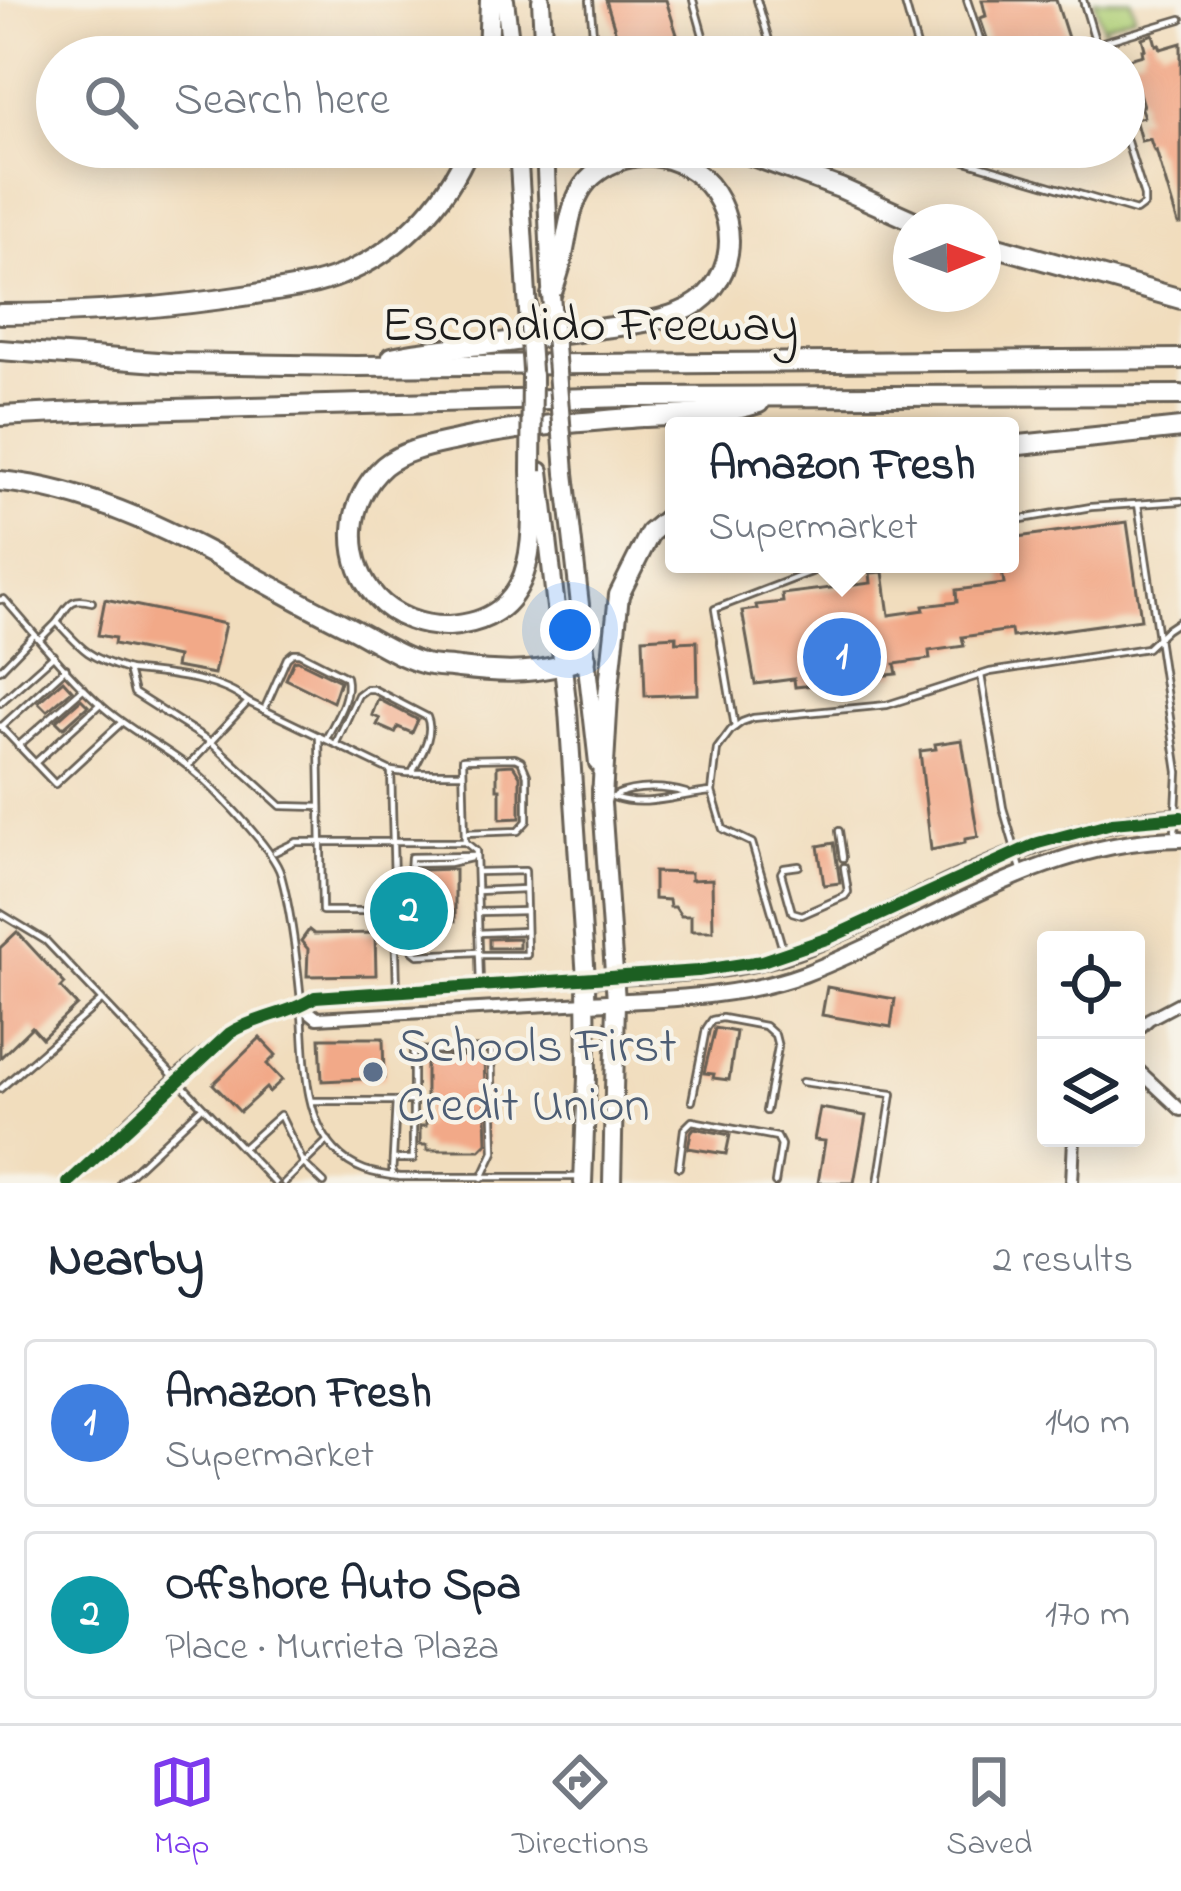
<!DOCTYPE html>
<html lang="en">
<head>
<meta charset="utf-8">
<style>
	body { margin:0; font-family:"Indie Flower",sans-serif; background:#f2f2f3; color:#1f2937 }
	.controls { position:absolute; right:36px; bottom:36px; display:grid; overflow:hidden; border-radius:12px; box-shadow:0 6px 30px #0003 }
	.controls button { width:108px; height:108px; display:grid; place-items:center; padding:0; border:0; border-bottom:3px solid #e0e1e3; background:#fff; color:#1f2937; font:60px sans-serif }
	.compass { position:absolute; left:893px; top:204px; width:108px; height:108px; border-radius:50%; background:#fff; box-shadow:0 6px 30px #0003; rotate:89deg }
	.you { position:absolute; left:570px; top:630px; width:42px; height:42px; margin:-30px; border:9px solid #fff; border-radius:50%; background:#1a73e8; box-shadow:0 0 0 18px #1a73e833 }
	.badge { display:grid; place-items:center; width:78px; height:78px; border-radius:50%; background:#7c3aed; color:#fff; font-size:39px; font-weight:700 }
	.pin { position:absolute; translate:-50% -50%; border:6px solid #fff; box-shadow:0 3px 12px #0006 }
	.popup { position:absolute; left:665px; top:417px; width:354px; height:156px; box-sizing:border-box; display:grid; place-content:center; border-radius:12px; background:#fff; filter:drop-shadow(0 3px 9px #0005); font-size:39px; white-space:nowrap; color:#747a83 }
	.popup b { font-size:45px; color:#1f2937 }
	.popup::after { content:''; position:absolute; left:50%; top:100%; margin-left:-24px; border:24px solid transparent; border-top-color:#fff }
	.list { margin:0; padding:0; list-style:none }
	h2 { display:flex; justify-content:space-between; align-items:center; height:156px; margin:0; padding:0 48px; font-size:51px }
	h2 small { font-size:39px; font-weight:400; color:#747a83 }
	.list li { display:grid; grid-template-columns:78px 1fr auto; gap:36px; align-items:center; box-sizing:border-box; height:168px; margin:0 24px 24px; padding:0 24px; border:3px solid #e0e1e3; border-radius:12px }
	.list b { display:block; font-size:45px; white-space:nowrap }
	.list p { margin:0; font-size:39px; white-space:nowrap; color:#747a83 }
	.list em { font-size:39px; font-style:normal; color:#747a83 }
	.icon { flex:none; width:66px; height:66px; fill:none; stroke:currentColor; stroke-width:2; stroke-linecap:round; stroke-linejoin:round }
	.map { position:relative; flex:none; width:1181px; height:1183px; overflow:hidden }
	.search { position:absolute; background:#fff; box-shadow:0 6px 30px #0003; left:36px; right:36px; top:36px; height:132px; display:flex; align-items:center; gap:30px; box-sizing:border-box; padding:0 42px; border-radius:66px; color:#747a83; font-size:45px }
	.sheet { height:540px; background:#fff }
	nav { display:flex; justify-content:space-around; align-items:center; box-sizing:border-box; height:168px; border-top:3px solid #e0e1e3; background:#fff; font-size:33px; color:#747a83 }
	nav a { display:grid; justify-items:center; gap:6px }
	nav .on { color:#7c3aed }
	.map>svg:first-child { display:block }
	.green { fill:#afcf77; stroke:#66764a; stroke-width:3 }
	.building { fill:#f2a988 }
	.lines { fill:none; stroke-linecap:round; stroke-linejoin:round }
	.service-casing { stroke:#676054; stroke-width:10 }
	.minor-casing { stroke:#676054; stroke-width:16 }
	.tertiary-casing { stroke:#676054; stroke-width:20 }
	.primary-casing { stroke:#676054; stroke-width:22 }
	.motorway-casing { stroke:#676054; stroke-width:24 }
	.service { stroke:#fff; stroke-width:4.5 }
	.minor { stroke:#fff; stroke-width:10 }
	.tertiary { stroke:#fff; stroke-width:14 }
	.primary { stroke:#fff; stroke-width:16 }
	.motorway { stroke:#fff; stroke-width:18 }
	.primary-bridge-casing { stroke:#676054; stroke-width:22; stroke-linecap:butt }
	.motorway-bridge-casing { stroke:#676054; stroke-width:24; stroke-linecap:butt }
	.primary-bridge { stroke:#fff; stroke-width:16 }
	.motorway-bridge { stroke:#fff; stroke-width:18 }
	.cycleway-casing { stroke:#f7f3e8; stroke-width:20 }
	.cycleway { stroke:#1b5e20; stroke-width:12 }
	.service-dot { fill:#5c6f8a; stroke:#f7f3e8; stroke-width:4.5 }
	.labels { text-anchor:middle; stroke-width:9; stroke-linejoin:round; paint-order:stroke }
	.street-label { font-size:51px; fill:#1c1c1c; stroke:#f7f3e8 }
	.service-label { font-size:51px; fill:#4e5e75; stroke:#f7f3e8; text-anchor:start }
</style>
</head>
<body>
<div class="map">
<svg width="1181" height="1183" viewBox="0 0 1181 1183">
	<rect width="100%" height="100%" fill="#f7f3e8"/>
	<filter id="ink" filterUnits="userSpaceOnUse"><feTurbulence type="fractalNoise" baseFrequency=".00833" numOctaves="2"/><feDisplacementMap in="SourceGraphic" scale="24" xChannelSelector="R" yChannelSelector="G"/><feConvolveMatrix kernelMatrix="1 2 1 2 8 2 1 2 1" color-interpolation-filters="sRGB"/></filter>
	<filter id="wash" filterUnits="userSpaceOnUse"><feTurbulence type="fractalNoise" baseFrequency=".004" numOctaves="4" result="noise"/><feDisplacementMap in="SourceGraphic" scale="48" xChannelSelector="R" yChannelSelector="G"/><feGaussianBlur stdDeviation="2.7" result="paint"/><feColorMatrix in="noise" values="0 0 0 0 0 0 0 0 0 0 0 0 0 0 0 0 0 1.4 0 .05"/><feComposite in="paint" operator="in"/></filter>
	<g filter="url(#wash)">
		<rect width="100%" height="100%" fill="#f1ddbd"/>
		<!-- green -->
		<polygon class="green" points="1094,0 1131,0 1135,15 1105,25 1105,34"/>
		<g id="blocks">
			<!-- building -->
			<g class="building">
				<polygon points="606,0 666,0 680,44 636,57 623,57"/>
				<polygon points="982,0 1056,0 1074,57 999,57 995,46 990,47 980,18 986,16"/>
				<polygon points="1153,34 1156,45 1159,44 1161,49 1181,43 1181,224 1178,224 1156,150 1154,151 1150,139 1141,141 1135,119 1144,117 1140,106 1143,106 1129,59 1143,55 1142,50 1145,49 1142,38"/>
				<polygon points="1127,522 1141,619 1012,637 1011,630 962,637 964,646 929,651 930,659 895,664 897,674 867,677 868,681 824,687 823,684 795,687 794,679 755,684 742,611 757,609 756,605 783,602 782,594 871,583 870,573 883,572 889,615 924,610 923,606 957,602 956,590 1004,584 1001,564 1010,564 1010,538"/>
				<polygon points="105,599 225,624 214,674 175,667 177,657 114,644 115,638 98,635"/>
				<polygon points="676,636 676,642 697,641 698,694 645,696 643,638"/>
				<polygon points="297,660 340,681 333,702 286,679 294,661"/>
				<polygon points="63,680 72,690 47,711 38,702"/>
				<polygon points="81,699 88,706 63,728 56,721"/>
				<polygon points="378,699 418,720 412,733 398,727 395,733 377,725 380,719 372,715"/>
				<polygon points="962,740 978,837 965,839 965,843 931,850 920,751 936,749 935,744"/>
				<polygon points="513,765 520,776 520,818 500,819 500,789 497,789 497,766"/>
				<polygon points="834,843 840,883 824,885 818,846"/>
				<polygon points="455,869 455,921 421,921 422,938 416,940 409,933 403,937 403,896 410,901 416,893 422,893 422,870"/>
				<polygon points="654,872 691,873 691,880 712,879 713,931 691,931 691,916 681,916 675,907 670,907 669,900 654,899"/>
				<polygon points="309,930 314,934 375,933 376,975 307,976 308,949 301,941"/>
				<polygon points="17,932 65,984 61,988 77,1005 42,1038 32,1027 0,1058 0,948"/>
				<polygon points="519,938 519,948 489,948 489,939"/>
				<polygon points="827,987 895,999 891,1027 822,1015"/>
				<polygon points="715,1028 736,1032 729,1080 713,1078 714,1074 704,1073"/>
				<polygon points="260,1038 276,1055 267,1064 282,1080 269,1092 266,1088 240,1112 213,1084"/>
				<polygon points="320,1038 383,1038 384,1078 322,1081"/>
				<polygon points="476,1056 484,1058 487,1143 480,1150 427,1150 427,1145 420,1145 420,1126 426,1126 426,1057"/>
				<polygon points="820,1108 866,1116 854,1183 818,1183 825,1141 814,1140"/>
				<polygon points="694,1128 730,1135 726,1154 688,1148 691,1132"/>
			</g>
		</g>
	</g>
	<g filter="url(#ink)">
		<use href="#blocks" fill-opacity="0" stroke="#676054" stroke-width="3"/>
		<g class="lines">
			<!-- service casing -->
			<g class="service-casing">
				<g id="service">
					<polyline points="590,0 595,57"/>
					<polyline points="693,0 709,57"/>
					<polyline points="757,0 774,57"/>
					<polyline points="904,0 920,57"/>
					<polyline points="967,0 986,57"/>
					<polyline points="1083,0 1100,57"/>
					<polyline points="1096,44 1181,19"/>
					<polyline points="918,147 1136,211 1144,205 1144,196 1124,132"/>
					<polyline points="1138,504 1178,772 1175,833"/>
					<polyline points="1010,521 1091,507 1181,501"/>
					<path d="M0,600L4,599C36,635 67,675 103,707C129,730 159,744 186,765C209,782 274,849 281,875C292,915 297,960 301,1001C306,1049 300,1112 335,1150C353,1170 374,1174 400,1177H581"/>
					<path d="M57,622C69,605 70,596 92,602"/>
					<path d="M40,639L57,622C83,651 90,658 128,670L134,693L211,742L281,806L320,807"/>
					<polyline points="0,670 34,635"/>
					<path d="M128,670C167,675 217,677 248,702"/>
					<polyline points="981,675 1003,808 1021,869"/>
					<polyline points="0,703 54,655"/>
					<path d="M264,710L287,658L293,653H299L346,677C351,698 335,720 326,739"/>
					<polyline points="0,726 55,784 121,723"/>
					<polyline points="1,727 66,668"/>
					<polyline points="735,727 715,609 832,564"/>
					<polyline points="319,736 322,911 394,911"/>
					<path d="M336,743L358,695L366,689H373L427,717C435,735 420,756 412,773"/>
					<polyline points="18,746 84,688"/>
					<polyline points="35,763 100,704"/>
					<polyline points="188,766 248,702 391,771 397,991"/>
					<polyline points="391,771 407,773 463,773"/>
					<path d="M616,795C635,786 666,787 686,793"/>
					<path d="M613,797C645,809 680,794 712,792"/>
					<polyline points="839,831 843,858"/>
					<polyline points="465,833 518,831 527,821 527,775 521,761 515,758 463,759 465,842 476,851 480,986"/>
					<polyline points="275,852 296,842 465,842"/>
					<polyline points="411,864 449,863 471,858"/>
					<polyline points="799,866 784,868 781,873 792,912 802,915 845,896 848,892 844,867"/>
					<polyline points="477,872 525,871 527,955 479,955"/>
					<polyline points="477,891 525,889"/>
					<polyline points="409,894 411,857 476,856"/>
					<polyline points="478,912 526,911"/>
					<polyline points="0,913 46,941 275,1183"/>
					<polyline points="478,933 526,931"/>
					<polyline points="409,940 413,951 418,955 478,952"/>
					<polyline points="783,950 752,843 723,829 712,792 717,749 731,730 742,722 753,718 887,705 990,672 1147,648 1166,630 1181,620"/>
					<polyline points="802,1082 892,1094 878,1183"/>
					<polyline points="0,1089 101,1001"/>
					<polyline points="312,1101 413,1101"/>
					<polyline points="692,1101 706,1029 712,1020 722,1018 765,1026 775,1035 778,1047 766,1111"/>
					<polyline points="243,1148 280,1115 304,1164 324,1183"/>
					<polyline points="393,1159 413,1159 413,1051 491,1049 494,1152 482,1178"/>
					<polyline points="679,1167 684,1129 692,1121 777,1137 781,1145 775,1183"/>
					<polyline points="392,1176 396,1101"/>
					<polyline points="121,1183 200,1109"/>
					<polyline points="284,1183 328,1140"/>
				</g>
			</g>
			<!-- minor casing -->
			<g class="minor-casing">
				<g id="minor">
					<polyline points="302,1006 317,1018 586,1003"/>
					<polyline points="1136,1031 1149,1019 1181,1002"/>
					<polyline points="1136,1068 1181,1110"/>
					<path d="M68,1183C120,1133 171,1078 229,1034C255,1014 289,1015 315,997L586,979"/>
					<polyline points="1072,1183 1074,1138"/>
				</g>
			</g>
			<!-- tertiary casing -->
			<g class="tertiary-casing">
				<g id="tertiary">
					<path d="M586,979C652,974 722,975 786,955C821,944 854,927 887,912C981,867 1074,818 1181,817"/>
					<path d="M586,1003C658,999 736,999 804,974C930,926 1041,840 1181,839"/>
				</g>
			</g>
			<!-- primary casing -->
			<g class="primary-casing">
				<g id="primary">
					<polyline points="505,0 512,57"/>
					<polyline points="541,0 544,57"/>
					<polyline points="545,147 551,288"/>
					<polyline points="518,148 527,296"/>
					<polyline points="540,471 568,710 586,979 587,1077 583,1183"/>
					<polyline points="565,473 598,763"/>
					<polyline points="601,789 616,1001 612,1183"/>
				</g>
			</g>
			<!-- motorway casing -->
			<g class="motorway-casing">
				<g id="motorway">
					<polyline points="488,57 490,0"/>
					<polyline points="728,147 840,188 916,222"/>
					<polyline points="519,159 523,147"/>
					<polyline points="983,243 1181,299"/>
					<path d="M0,314C84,314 167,308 250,295C280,290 312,287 341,275C398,252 446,204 469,147"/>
					<polyline points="0,350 171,363 356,366 1181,359"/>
					<path d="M392,357C423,350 452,348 483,345C519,341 555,335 591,330C623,325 659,323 689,308C714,295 729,269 729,241C729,214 716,187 693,171C673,157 648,152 624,159C570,176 572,214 562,260C559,272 555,284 551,295"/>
					<polyline points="0,416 98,411 629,397 1181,395"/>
					<polyline points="1010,446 1181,428"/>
					<path d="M531,471C533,537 540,620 449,626C423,627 394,617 376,597C359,578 352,554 353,530C354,506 366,482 384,466C405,449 435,445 461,439C521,426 581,422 642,417C682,415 720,416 759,403"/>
					<path d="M0,481C129,493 235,571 347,626C371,638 397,656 422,663C433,667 447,666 459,668C507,674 540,674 586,658"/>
					<polyline points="602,798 608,696 619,595 650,533 674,513"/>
				</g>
			</g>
			<!-- service -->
			<use href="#service" class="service"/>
			<!-- minor -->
			<use href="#minor" class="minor"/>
			<!-- tertiary -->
			<use href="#tertiary" class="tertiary"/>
			<!-- primary -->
			<use href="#primary" class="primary"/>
			<!-- motorway -->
			<use href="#motorway" class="motorway"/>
			<!-- primary-bridge casing -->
			<g class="primary-bridge-casing">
				<g id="primary-bridge">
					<polyline points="551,295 565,473"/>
					<polyline points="527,296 533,385"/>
				</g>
			</g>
			<!-- motorway-bridge casing -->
			<g class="motorway-bridge-casing">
				<polyline id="motorway-bridge" points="531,471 532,375"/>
			</g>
			<!-- primary-bridge -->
			<use href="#primary-bridge" class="primary-bridge"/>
			<!-- motorway-bridge -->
			<use href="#motorway-bridge" class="motorway-bridge"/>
			<!-- cycleway casing -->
			<g class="cycleway-casing">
				<path id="cycleway" d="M68,1183L230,1033C257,1016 290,1014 315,997L698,971L762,961L829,938L1038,843L1112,823L1181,817"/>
			</g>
			<!-- cycleway -->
			<use href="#cycleway" class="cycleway"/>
		</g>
	</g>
	<!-- markers -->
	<circle class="service-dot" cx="373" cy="1072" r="12"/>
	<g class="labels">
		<!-- street labels -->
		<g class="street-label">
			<text x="590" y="340">Escondido Freeway</text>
		</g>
		<!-- service labels -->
		<g class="service-label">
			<text x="397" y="1061">Schools First<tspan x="397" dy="59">Credit Union</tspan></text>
		</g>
	</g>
</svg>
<div class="controls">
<button><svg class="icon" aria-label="locate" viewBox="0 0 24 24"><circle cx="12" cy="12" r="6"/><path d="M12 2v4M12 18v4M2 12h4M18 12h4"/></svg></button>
<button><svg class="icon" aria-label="layers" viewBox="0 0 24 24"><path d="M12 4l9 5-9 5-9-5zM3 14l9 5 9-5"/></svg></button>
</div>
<svg class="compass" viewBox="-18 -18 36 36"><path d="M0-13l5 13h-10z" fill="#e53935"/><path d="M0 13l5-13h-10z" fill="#747a83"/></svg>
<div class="you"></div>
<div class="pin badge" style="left:842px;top:657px;background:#3f7fe0">1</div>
<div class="popup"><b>Amazon Fresh</b>Supermarket</div>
<div class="pin badge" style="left:409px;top:911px;background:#0f9aa8">2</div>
<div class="search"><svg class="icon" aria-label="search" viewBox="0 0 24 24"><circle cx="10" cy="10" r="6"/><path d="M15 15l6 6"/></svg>Search here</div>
</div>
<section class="sheet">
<h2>Nearby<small>2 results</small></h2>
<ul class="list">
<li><span class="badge" style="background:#3f7fe0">1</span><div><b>Amazon Fresh</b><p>Supermarket</p></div><em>140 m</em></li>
<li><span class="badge" style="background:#0f9aa8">2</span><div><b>Offshore Auto Spa</b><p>Place · Murrieta Plaza</p></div><em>170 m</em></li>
</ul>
</section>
<nav>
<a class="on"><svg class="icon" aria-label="map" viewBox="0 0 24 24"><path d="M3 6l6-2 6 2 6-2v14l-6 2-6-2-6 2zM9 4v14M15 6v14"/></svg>Map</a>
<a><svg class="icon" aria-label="directions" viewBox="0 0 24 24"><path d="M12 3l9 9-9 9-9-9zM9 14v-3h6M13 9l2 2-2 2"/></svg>Directions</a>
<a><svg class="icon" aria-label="saved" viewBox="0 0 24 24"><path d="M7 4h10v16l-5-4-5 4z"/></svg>Saved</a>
</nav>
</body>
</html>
